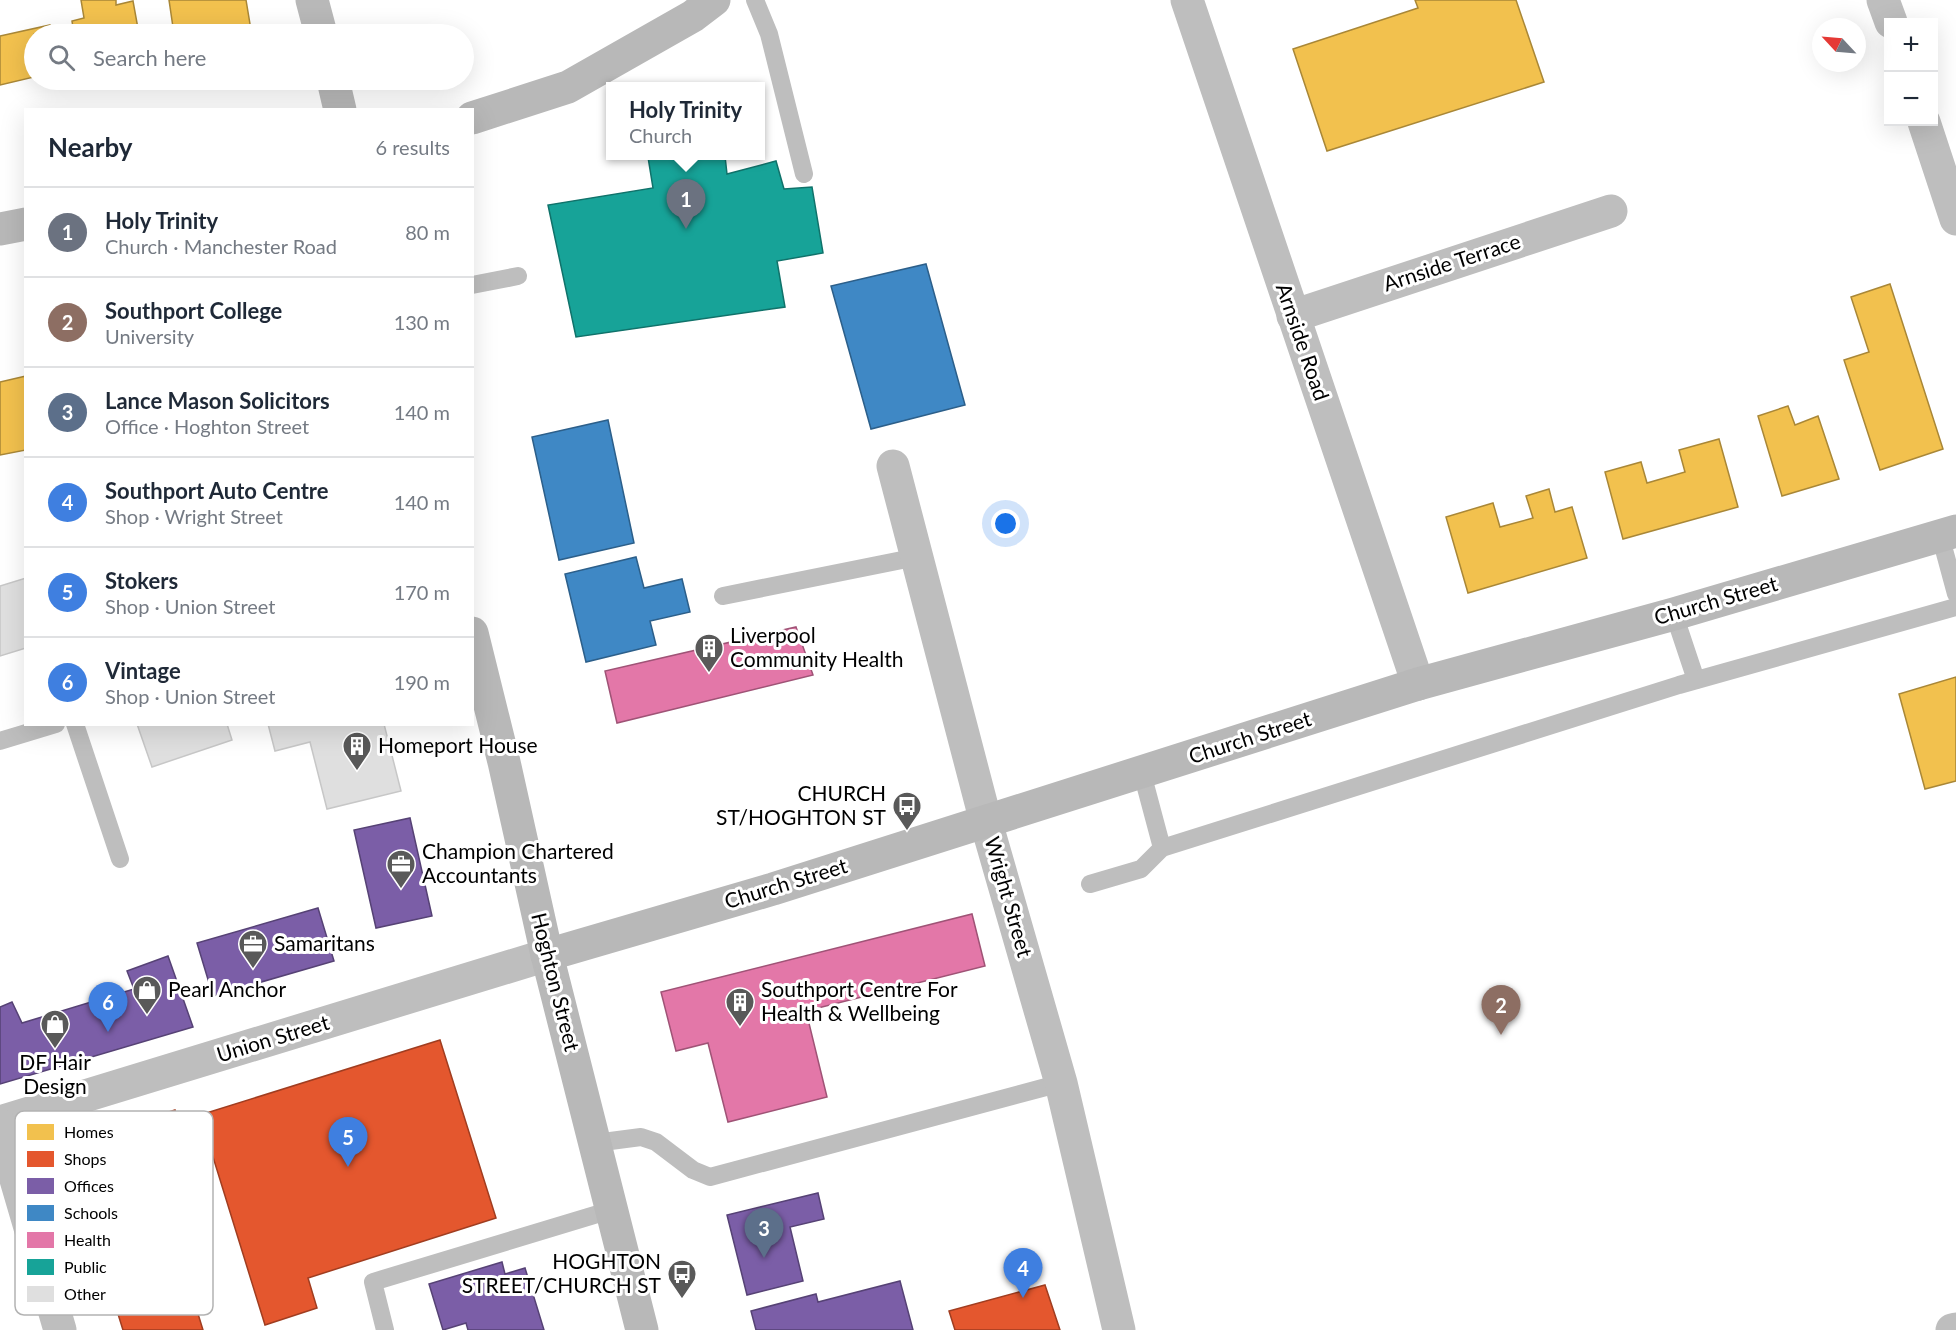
<!DOCTYPE html>
<html lang="en">
<head>
<meta charset="utf-8">
<style>
	body { margin:0; font-family:Lato,sans-serif; background:#f6f6f7; color:#1f2937 }
	.controls { position:absolute; right:18px; top:18px; display:grid; overflow:hidden; border-radius:0px; box-shadow:0 6px 24px #0002 }
	.controls button { width:54px; height:54px; display:grid; place-items:center; padding:0; border:0; border-bottom:2px solid #e0e1e3; background:#fff; color:#1f2937; font:30px sans-serif }
	.compass { position:absolute; left:1812px; top:18px; width:54px; height:54px; border-radius:50%; background:#fff; box-shadow:0 6px 24px #0002; rotate:296deg }
	.you { position:absolute; left:1006px; top:524px; width:21px; height:21px; margin:-15px; border:4px solid #fff; border-radius:50%; background:#1a73e8; box-shadow:0 0 0 9px #1a73e833 }
	.badge { display:grid; place-items:center; width:39px; height:39px; border-radius:50%; background:#0b8043; color:#fff; font-size:20px; font-weight:700 }
	.pin { position:absolute; translate:-50% -50px; filter:drop-shadow(0 2px 3px #0008) }
	.pin::after { content:''; position:absolute; top:32px; width:21px; height:18px; background:inherit; clip-path:polygon(0 0,100% 0,50% 100%) }
	.popup { position:absolute; left:606px; top:82px; width:159px; height:78px; box-sizing:border-box; display:grid; place-content:center; border-radius:0px; background:#fff; filter:drop-shadow(0 2px 4px #0005); font-size:20px; white-space:nowrap; color:#747a83 }
	.popup b { font-size:22px; color:#1f2937 }
	.popup::after { content:''; position:absolute; left:50%; top:100%; margin-left:-12px; border:12px solid transparent; border-top-color:#fff }
	.list { margin:0; padding:0; list-style:none }
	h2 { display:flex; justify-content:space-between; align-items:center; height:78px; margin:0; padding:0 24px; font-size:26px }
	h2 small { font-size:20px; font-weight:400; color:#747a83 }
	.list li { display:grid; grid-template-columns:39px 1fr auto; gap:18px; align-items:center; box-sizing:border-box; height:90px; padding:0 24px; border-top:2px solid #e0e1e3 }
	.list b { display:block; font-size:22px; white-space:nowrap }
	.list p { margin:0; font-size:20px; white-space:nowrap; color:#747a83 }
	.list em { font-size:20px; font-style:normal; color:#747a83 }
	.icon { flex:none; width:33px; height:33px; fill:none; stroke:currentColor; stroke-width:2; stroke-linecap:round; stroke-linejoin:round }
	.map { position:relative; flex:none; width:1956px; height:1330px; overflow:hidden }
	.search { position:absolute; background:#fff; box-shadow:0 6px 24px #0002; left:24px; top:24px; width:450px; height:66px; display:flex; align-items:center; gap:15px; box-sizing:border-box; padding:0 21px; border-radius:33px; color:#747a83; font-size:22px }
	.panel { position:absolute; background:#fff; box-shadow:0 6px 24px #0002; left:24px; top:108px; width:450px; height:618px; border-radius:0px }
	.map>svg:first-child { display:block }
	.homes { fill:#f2c14e; stroke:#a98737; stroke-width:1.5 }
	.shops { fill:#e4572e; stroke:#a03d20; stroke-width:1.5 }
	.offices { fill:#7b5ea7; stroke:#564275; stroke-width:1.5 }
	.schools { fill:#3f88c5; stroke:#2c5f8a; stroke-width:1.5 }
	.health { fill:#e377a8; stroke:#9f5376; stroke-width:1.5 }
	.public { fill:#17a398; stroke:#10726a; stroke-width:1.5 }
	.building { fill:#dfdfdf; stroke:#c7c7c7; stroke-width:1.5 }
	.lines { fill:none; stroke-linecap:round; stroke-linejoin:round }
	.lane { stroke:#bebebe; stroke-width:18 }
	.street { stroke:#bebebe; stroke-width:33 }
	.secondary { stroke:#b8b8b8; stroke-width:33 }
	.labels { text-anchor:middle; stroke-width:6; stroke-linejoin:round; paint-order:stroke }
	.street-label { font-size:21px; fill:#000; stroke:#fff }
	.poi-label { font-size:21px; fill:#000; stroke:#fff; text-anchor:start }
	.key { fill:#fff; stroke:#b2b2b2; stroke-width:1.5 }
	.key-label { font-size:16px; fill:#000 }
</style>
</head>
<body>
<div class="map">
<svg width="1956" height="1330" viewBox="0 0 1956 1330">
	<rect width="100%" height="100%" fill="#fff"/>
	<!-- homes -->
	<g class="homes">
		<polygon points="81,0 116,0 116,5 133,1 139,34 74,34 72,21 84,18"/>
		<polygon points="169,0 246,0 251,30 220,34 174,34"/>
		<polygon points="1415,0 1516,0 1544,82 1327,151 1293,49 1418,8"/>
		<polygon points="50,25 52,34 34,34 34,77 0,85 0,36"/>
		<polygon points="1890,284 1943,449 1880,470 1844,360 1869,352 1851,297"/>
		<polygon points="26,376 26,450 0,455 0,382"/>
		<polygon points="1788,406 1795,425 1818,416 1839,479 1782,496 1758,416"/>
		<polygon points="1719,439 1738,507 1623,539 1605,472 1641,462 1647,483 1685,472 1679,450"/>
		<polygon points="1549,489 1555,512 1572,507 1587,558 1468,593 1446,517 1493,503 1500,527 1533,518 1526,496"/>
		<polygon points="1956,677 1956,781 1925,789 1899,694"/>
	</g>
	<!-- shops -->
	<g class="shops">
		<polygon points="440,1040 496,1218 308,1278 317,1308 265,1325 200,1115"/>
		<polygon points="175,1110 190,1162 155,1174 203,1330 123,1330 65,1145"/>
		<polygon points="1045,1285 1060,1330 955,1330 949,1311"/>
	</g>
	<!-- offices -->
	<g class="offices">
		<polygon points="410,818 432,916 376,928 354,830"/>
		<polygon points="318,908 334,961 213,996 197,943"/>
		<polygon points="168,956 193,1027 0,1084 0,1007 12,1002 22,1023 134,989 127,971"/>
		<polygon points="818,1193 824,1219 790,1227 803,1281 747,1295 727,1215"/>
		<polygon points="502,1262 505,1274 525,1268 544,1330 468,1330 466,1323 443,1330 429,1284"/>
		<polygon points="900,1281 913,1330 756,1330 751,1311 816,1294 818,1302"/>
	</g>
	<!-- schools -->
	<g class="schools">
		<polygon points="926,264 965,405 871,429 831,286"/>
		<polygon points="608,420 634,543 559,560 532,437"/>
		<polygon points="636,557 644,588 682,579 690,612 650,621 656,645 586,662 565,574"/>
	</g>
	<!-- health -->
	<g class="health">
		<polygon points="796,627 813,675 617,723 605,671"/>
		<polygon points="972,914 985,966 806,1011 827,1097 728,1122 708,1043 676,1051 661,992"/>
	</g>
	<!-- public -->
	<polygon class="public" points="654,156 725,156 727,174 776,161 784,189 812,187 823,253 777,261 785,307 576,337 548,205 653,188 648,157"/>
	<!-- building -->
	<g class="building">
		<polygon points="26,578 26,648 0,656 0,586"/>
		<polygon points="137,724 227,724 232,740 152,767"/>
		<polygon points="268,724 384,724 401,791 327,809 310,742 275,751"/>
	</g>
	<g class="lines">
		<!-- lane -->
		<g class="lane">
			<polyline points="755,0 769,34 804,174"/>
			<polyline points="472,285 518,276"/>
			<polyline points="1940,535 1956,594"/>
			<polyline points="723,596 917,557"/>
			<polyline points="1674,614 1696,680"/>
			<polyline points="75,724 120,859"/>
			<polyline points="0,741 56,724"/>
			<polyline points="1142,773 1162,848"/>
			<polyline points="1090,884 1141,869 1162,848 1679,685 1956,607"/>
			<polyline points="595,1143 641,1137 656,1142 693,1170 710,1177 1061,1083"/>
			<polyline points="385,1330 373,1282 611,1210"/>
		</g>
		<!-- street -->
		<g class="street">
			<polyline points="1187,0 1418,684"/>
			<polyline points="1883,0 1891,22"/>
			<polyline points="1924,122 1956,219"/>
			<polyline points="1293,316 1611,211"/>
			<polyline points="893,466 986,822 1061,1083 1119,1330"/>
			<polyline points="0,1122 547,955"/>
			<polyline points="0,1125 60,1330"/>
			<polyline points="1952,1330 1956,1329"/>
		</g>
		<!-- secondary -->
		<g class="secondary">
			<polyline points="312,0 321,34"/>
			<polyline points="333,80 340,110"/>
			<polyline points="472,118 568,87 693,16 714,0"/>
			<polyline points="0,229 26,224"/>
			<polyline points="472,633 504,762 547,955 642,1330"/>
			<polyline points="547,955 773,889 1418,684 1674,614 1956,531"/>
		</g>
	</g>
	<!-- icons -->
	<defs>
		<g id="building-pin" transform="scale(1.5)"><path d="M0 17L-7.5 6A9.5 9.5 0 1 1 7.5 6Z" fill="#595959" stroke="#fff"/><path d="M-4-6H4V6H1V3H-1V6H-4ZM-2.5-4.3h1.7v1.8h-1.7ZM.8-4.3h1.7v1.8H.8ZM-2.5-1h1.7V.8h-1.7ZM.8-1h1.7V.8H.8Z" fill="#fff"/></g>
		<g id="bus-pin" transform="scale(1.5)"><path d="M0 17L-7.5 6A9.5 9.5 0 1 1 7.5 6Z" fill="#595959" stroke="#fff"/><path d="M-5-6H5V4H4V6H2V4H-2V6H-4V4H-5ZM-3.5-4V0h7V-4ZM-3.5 1.2v1.5H-2V1.2ZM2 1.2v1.5H3.5V1.2Z" fill="#fff"/></g>
		<g id="office-pin" transform="scale(1.5)"><path d="M0 17L-7.5 6A9.5 9.5 0 1 1 7.5 6Z" fill="#595959" stroke="#fff"/><path d="M-6-3h4V-5.5h4V-3h4V5H-6ZM-1-4.5V-3h2v-1.5ZM-6 0V1H6V0Z" fill="#fff"/></g>
		<g id="shop-pin" transform="scale(1.5)"><path d="M0 17L-7.5 6A9.5 9.5 0 1 1 7.5 6Z" fill="#595959" stroke="#fff"/><path d="M-5-2.5h2.3a2.7 3.5 0 0 1 5.4 0H5L5.5 6h-11ZM-1.5-2.5h3a1.5 2.3 0 0 0-3 0Z" fill="#fff"/></g>
	</defs>
	<g fill-rule="evenodd">
		<use href="#building-pin" x="709" y="648"/>
		<use href="#building-pin" x="357" y="746"/>
		<use href="#bus-pin" x="907" y="806"/>
		<use href="#office-pin" x="401" y="864"/>
		<use href="#office-pin" x="253" y="944"/>
		<use href="#shop-pin" x="147" y="990"/>
		<use href="#building-pin" x="740" y="1002"/>
		<use href="#shop-pin" x="55" y="1024"/>
		<use href="#bus-pin" x="682" y="1274"/>
	</g>
	<g class="labels">
		<!-- street labels -->
		<g class="street-label">
			<text transform="translate(1452 263) rotate(-18)" y="7">Arnside Terrace</text>
			<text transform="translate(1302 342) rotate(71)" y="7">Arnside Road</text>
			<text transform="translate(1716 601) rotate(-16)" y="7">Church Street</text>
			<text transform="translate(1250 738) rotate(-18)" y="7">Church Street</text>
			<text transform="translate(786 884) rotate(-17)" y="7">Church Street</text>
			<text transform="translate(1008 897) rotate(74)" y="7">Wright Street</text>
			<text transform="translate(555 982) rotate(76)" y="7">Hoghton Street</text>
			<text transform="translate(273 1039) rotate(-17)" y="7">Union Street</text>
		</g>
		<!-- poi labels -->
		<g class="poi-label">
			<text x="730" y="643">Liverpool<tspan x="730" dy="24">Community Health</tspan></text>
			<text x="378" y="753">Homeport House</text>
			<text x="886" y="801" text-anchor="end">CHURCH<tspan x="886" dy="24">ST/HOGHTON ST</tspan></text>
			<text x="422" y="859">Champion Chartered<tspan x="422" dy="24">Accountants</tspan></text>
			<text x="274" y="951">Samaritans</text>
			<text x="168" y="997">Pearl Anchor</text>
			<text x="761" y="997">Southport Centre For<tspan x="761" dy="24">Health &amp; Wellbeing</tspan></text>
			<text x="55" y="1070" text-anchor="middle">DF Hair<tspan x="55" dy="24">Design</tspan></text>
			<text x="661" y="1269" text-anchor="end">HOGHTON<tspan x="661" dy="24">STREET/CHURCH ST</tspan></text>
		</g>
	</g>
	<!-- legend -->
	<rect x="15" y="1111" width="198" height="204" rx="9" class="key"/>
	<rect x="27" y="1124" width="27" height="16" fill="#f2c14e"/>
	<rect x="27" y="1151" width="27" height="16" fill="#e4572e"/>
	<rect x="27" y="1178" width="27" height="16" fill="#7b5ea7"/>
	<rect x="27" y="1205" width="27" height="16" fill="#3f88c5"/>
	<rect x="27" y="1232" width="27" height="16" fill="#e377a8"/>
	<rect x="27" y="1259" width="27" height="16" fill="#17a398"/>
	<rect x="27" y="1286" width="27" height="16" fill="#dfdfdf"/>
	<g class="key-label">
		<text x="64" y="1138">Homes</text>
		<text x="64" y="1165">Shops</text>
		<text x="64" y="1192">Offices</text>
		<text x="64" y="1219">Schools</text>
		<text x="64" y="1246">Health</text>
		<text x="64" y="1273">Public</text>
		<text x="64" y="1300">Other</text>
	</g>
</svg>
<div class="controls">
<button>+</button>
<button>−</button>
</div>
<svg class="compass" viewBox="-18 -18 36 36"><path d="M0-13l5 13h-10z" fill="#e53935"/><path d="M0 13l5-13h-10z" fill="#747a83"/></svg>
<div class="you"></div>
<div class="pin badge" style="left:686px;top:229px;background:#6b7280">1</div>
<div class="popup"><b>Holy Trinity</b>Church</div>
<div class="pin badge" style="left:1501px;top:1035px;background:#8d6e63">2</div>
<div class="pin badge" style="left:764px;top:1258px;background:#5c6f8a">3</div>
<div class="pin badge" style="left:1023px;top:1298px;background:#3f7fe0">4</div>
<div class="pin badge" style="left:348px;top:1167px;background:#3f7fe0">5</div>
<div class="pin badge" style="left:108px;top:1032px;background:#3f7fe0">6</div>
<div class="search"><svg class="icon" aria-label="search" viewBox="0 0 24 24"><circle cx="10" cy="10" r="6"/><path d="M15 15l6 6"/></svg>Search here</div>
<section class="panel">
<h2>Nearby<small>6 results</small></h2>
<ul class="list">
<li><span class="badge" style="background:#6b7280">1</span><div><b>Holy Trinity</b><p>Church · Manchester Road</p></div><em>80 m</em></li>
<li><span class="badge" style="background:#8d6e63">2</span><div><b>Southport College</b><p>University</p></div><em>130 m</em></li>
<li><span class="badge" style="background:#5c6f8a">3</span><div><b>Lance Mason Solicitors</b><p>Office · Hoghton Street</p></div><em>140 m</em></li>
<li><span class="badge" style="background:#3f7fe0">4</span><div><b>Southport Auto Centre</b><p>Shop · Wright Street</p></div><em>140 m</em></li>
<li><span class="badge" style="background:#3f7fe0">5</span><div><b>Stokers</b><p>Shop · Union Street</p></div><em>170 m</em></li>
<li><span class="badge" style="background:#3f7fe0">6</span><div><b>Vintage</b><p>Shop · Union Street</p></div><em>190 m</em></li>
</ul>
</section>
</div>
</body>
</html>
